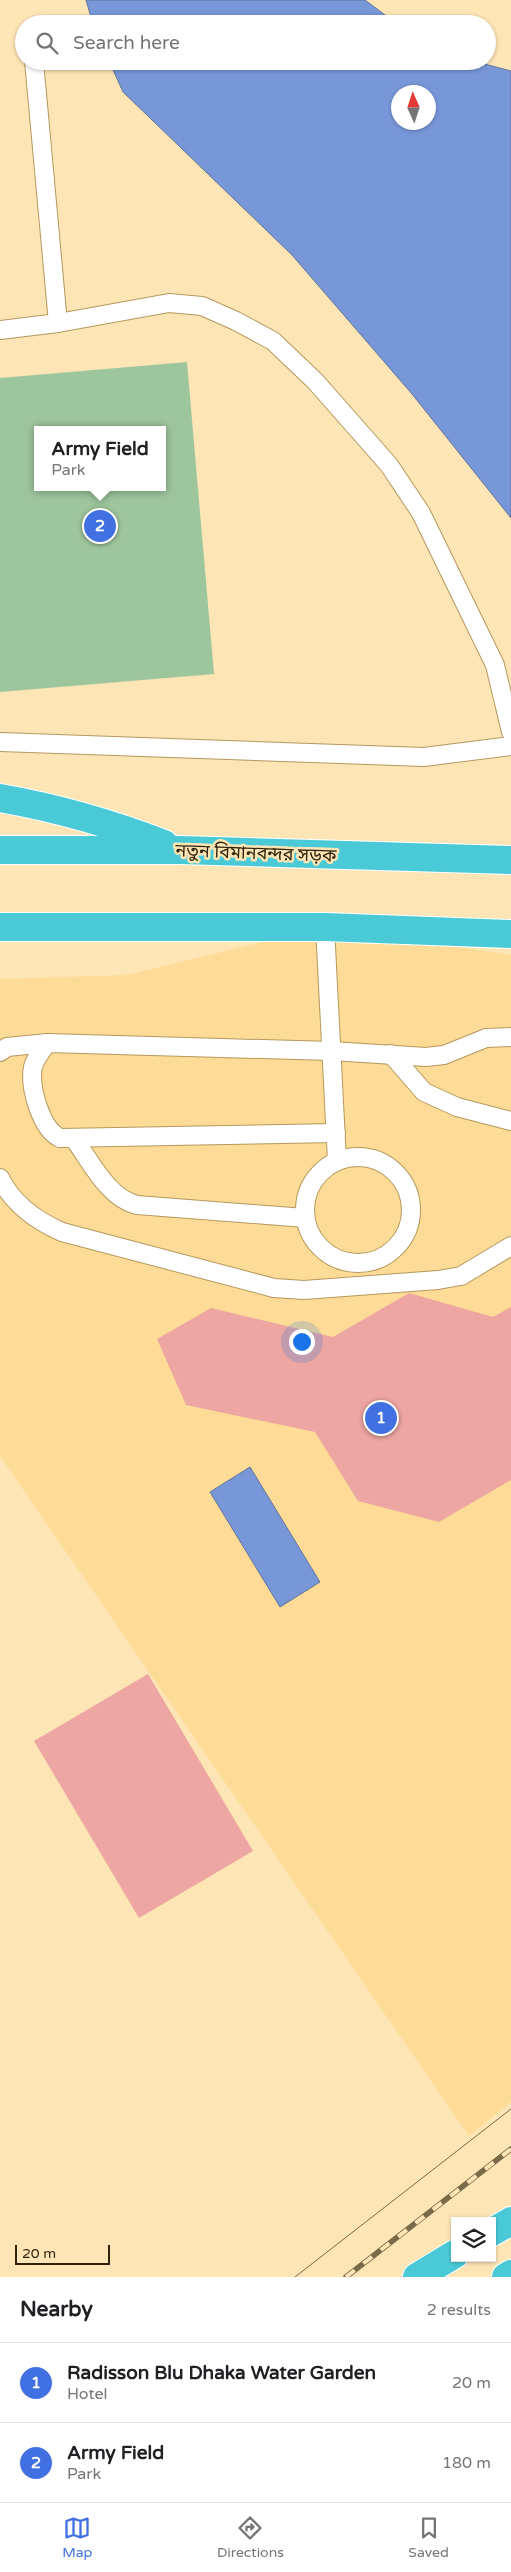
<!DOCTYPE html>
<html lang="en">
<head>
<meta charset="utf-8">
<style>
	body { margin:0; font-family:"Varela Round","Noto Sans Bengali",sans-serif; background:#f2f2f2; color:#202124 }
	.controls { position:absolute; right:15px; bottom:15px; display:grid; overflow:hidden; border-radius:0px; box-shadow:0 1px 4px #0004 }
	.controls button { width:45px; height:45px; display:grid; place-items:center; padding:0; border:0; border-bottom:1px solid #e0e0e0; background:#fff; color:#202124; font:25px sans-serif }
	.compass { position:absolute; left:391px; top:85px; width:45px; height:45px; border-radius:50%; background:#fff; box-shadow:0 1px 4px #0004; rotate:357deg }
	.scale { position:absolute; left:15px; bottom:12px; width:95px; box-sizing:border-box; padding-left:5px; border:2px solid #2e230a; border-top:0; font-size:14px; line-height:18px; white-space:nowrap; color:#2e230a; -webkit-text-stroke:4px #fde5b5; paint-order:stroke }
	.you { position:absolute; left:301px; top:1341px; width:18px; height:18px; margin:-12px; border:4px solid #fff; border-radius:50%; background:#1a73e8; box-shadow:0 0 0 8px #1a73e833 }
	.badge { display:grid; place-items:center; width:32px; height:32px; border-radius:50%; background:#4070e1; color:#fff; font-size:16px; font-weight:700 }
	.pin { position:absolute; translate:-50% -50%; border:2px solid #fff; box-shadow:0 1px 5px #0006 }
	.popup { position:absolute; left:34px; top:426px; width:132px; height:65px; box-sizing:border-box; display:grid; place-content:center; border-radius:0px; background:#fff; filter:drop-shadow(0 1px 4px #0005); font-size:16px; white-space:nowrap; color:#757577 }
	.popup b { font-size:19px; color:#202124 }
	.popup::after { content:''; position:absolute; left:50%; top:100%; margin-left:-10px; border:10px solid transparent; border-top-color:#fff }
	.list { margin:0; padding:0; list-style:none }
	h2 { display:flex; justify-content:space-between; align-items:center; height:65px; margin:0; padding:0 20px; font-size:21px }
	h2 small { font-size:16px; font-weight:400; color:#757577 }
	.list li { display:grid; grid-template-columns:32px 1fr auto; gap:15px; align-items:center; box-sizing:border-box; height:80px; padding:0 20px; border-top:1px solid #e0e0e0 }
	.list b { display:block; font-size:19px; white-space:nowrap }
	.list p { margin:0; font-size:16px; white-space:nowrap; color:#757577 }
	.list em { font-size:16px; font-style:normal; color:#757577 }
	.icon { flex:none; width:28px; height:28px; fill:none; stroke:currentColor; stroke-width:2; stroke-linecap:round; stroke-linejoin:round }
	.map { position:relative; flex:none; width:511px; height:2277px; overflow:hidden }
	.search { position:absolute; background:#fff; box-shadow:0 1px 4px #0004; left:15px; right:15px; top:15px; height:55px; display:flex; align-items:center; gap:12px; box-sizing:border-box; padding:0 18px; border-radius:28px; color:#757577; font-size:19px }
	.sheet { height:225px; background:#fff }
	nav { display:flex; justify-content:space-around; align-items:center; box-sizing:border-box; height:70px; border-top:1px solid #e0e0e0; background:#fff; font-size:14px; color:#757577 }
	nav a { display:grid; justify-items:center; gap:2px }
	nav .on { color:#4070e1 }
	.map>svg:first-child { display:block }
	.built { fill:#fedc97 }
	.green { fill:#9ec69d; fill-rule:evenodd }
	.water { fill:#7897d9; stroke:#62749b; fill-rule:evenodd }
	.building { fill:#eda6a1 }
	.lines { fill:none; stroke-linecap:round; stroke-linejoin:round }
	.lane-casing { stroke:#b5985d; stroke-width:20 }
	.highway-casing { stroke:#fff; stroke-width:30 }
	.lane { stroke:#fff; stroke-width:18 }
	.highway { stroke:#4acad7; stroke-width:28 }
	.tram { stroke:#796a48; stroke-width:1 }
	.rail-casing { stroke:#796a48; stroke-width:5.5 }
	.rail { stroke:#fde5b5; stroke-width:4; stroke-dasharray:11; stroke-linecap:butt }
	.labels { text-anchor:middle; stroke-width:5; stroke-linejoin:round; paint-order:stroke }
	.street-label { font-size:18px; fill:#2e230a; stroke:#fde5b5 }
</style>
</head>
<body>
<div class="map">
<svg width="511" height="2277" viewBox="0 0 511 2277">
	<rect width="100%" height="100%" fill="#fde5b5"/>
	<!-- built -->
	<polygon class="built" points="325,927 511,955 511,2102 469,2136 0,1456 0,979 127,975"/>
	<!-- green -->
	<path class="green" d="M187,362L214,674L0,692V378ZM38,430H162V487H38Z"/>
	<!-- water -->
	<g class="water">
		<polygon points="86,0 365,0 397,24 93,24"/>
		<path d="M109,61H473L511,71V518L412,394L292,255L123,92ZM428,92V122H398V92Z"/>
		<polygon points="250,1467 320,1582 280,1607 210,1492"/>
	</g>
	<!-- building -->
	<g class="building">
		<polygon points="409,1293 493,1317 511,1307 511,1480 439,1522 358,1501 315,1432 186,1405 157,1339 211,1308 333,1337"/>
		<polygon points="148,1674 253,1851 139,1918 34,1741"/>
	</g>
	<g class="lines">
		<!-- lane casing -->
		<g class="lane-casing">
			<g id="lane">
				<polyline points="58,323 169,303 202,306 236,321 273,341 315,381 389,465 421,513 495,665 511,732"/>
				<polyline points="0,330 58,323 34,61"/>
				<polyline points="0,742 424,757 511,746"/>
				<polyline points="325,927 337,1161"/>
				<path d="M47,1043C42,1051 35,1058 33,1067C29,1087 41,1129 60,1138L336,1133"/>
				<polyline points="0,1052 7,1047 47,1043 331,1051 426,1057 444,1055 486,1038 511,1037"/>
				<polyline points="391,1054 424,1092 457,1107 511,1121"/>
				<path d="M74,1139C91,1162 108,1198 137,1205L305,1218"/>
				<circle cx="358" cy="1210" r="53"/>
				<path d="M0,1178C12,1203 37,1221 62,1232L274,1288L304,1290L438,1280L461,1276L511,1246"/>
			</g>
		</g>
		<!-- highway casing -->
		<g class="highway-casing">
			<g id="highway">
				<path d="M0,798C57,808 110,823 164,844"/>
				<polyline points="0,850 180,850 511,860"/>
				<polyline points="0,927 325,927 511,934"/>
				<polyline points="492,2232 511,2221"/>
				<polyline points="417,2277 455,2254"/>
				<polyline points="506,2277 511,2274"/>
			</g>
		</g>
		<!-- lane -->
		<use href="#lane" class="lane"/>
		<!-- highway -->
		<use href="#highway" class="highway"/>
		<!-- tram -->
		<polyline class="tram" points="295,2277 511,2109"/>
		<!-- rail casing -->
		<g class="rail-casing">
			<polyline id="rail" points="346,2277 511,2149"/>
		</g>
		<!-- rail -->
		<use href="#rail" class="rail"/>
	</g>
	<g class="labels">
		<!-- street labels -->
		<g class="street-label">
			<text transform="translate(256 853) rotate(2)" y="6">নতুন বিমানবন্দর সড়ক</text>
		</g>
	</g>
</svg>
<div class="controls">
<button><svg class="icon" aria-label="layers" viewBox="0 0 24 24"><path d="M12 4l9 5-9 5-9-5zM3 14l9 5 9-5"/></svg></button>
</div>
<svg class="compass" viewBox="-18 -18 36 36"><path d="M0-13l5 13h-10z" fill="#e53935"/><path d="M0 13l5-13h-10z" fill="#757577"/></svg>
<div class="scale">20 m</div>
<div class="you"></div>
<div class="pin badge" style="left:381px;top:1418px">1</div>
<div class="pin badge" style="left:100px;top:526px">2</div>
<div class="popup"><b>Army Field</b>Park</div>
<div class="search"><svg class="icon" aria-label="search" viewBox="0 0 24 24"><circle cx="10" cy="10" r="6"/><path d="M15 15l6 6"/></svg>Search here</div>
</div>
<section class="sheet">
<h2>Nearby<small>2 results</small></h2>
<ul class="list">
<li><span class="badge">1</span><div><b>Radisson Blu Dhaka Water Garden</b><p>Hotel</p></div><em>20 m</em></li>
<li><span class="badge">2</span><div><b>Army Field</b><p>Park</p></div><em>180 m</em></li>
</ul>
</section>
<nav>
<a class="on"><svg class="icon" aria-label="map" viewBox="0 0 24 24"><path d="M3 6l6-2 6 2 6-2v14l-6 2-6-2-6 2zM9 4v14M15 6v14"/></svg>Map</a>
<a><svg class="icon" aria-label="directions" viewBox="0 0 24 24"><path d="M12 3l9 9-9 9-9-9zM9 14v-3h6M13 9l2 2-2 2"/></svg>Directions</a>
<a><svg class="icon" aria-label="saved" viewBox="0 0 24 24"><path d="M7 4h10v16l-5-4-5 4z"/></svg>Saved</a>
</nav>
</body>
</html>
